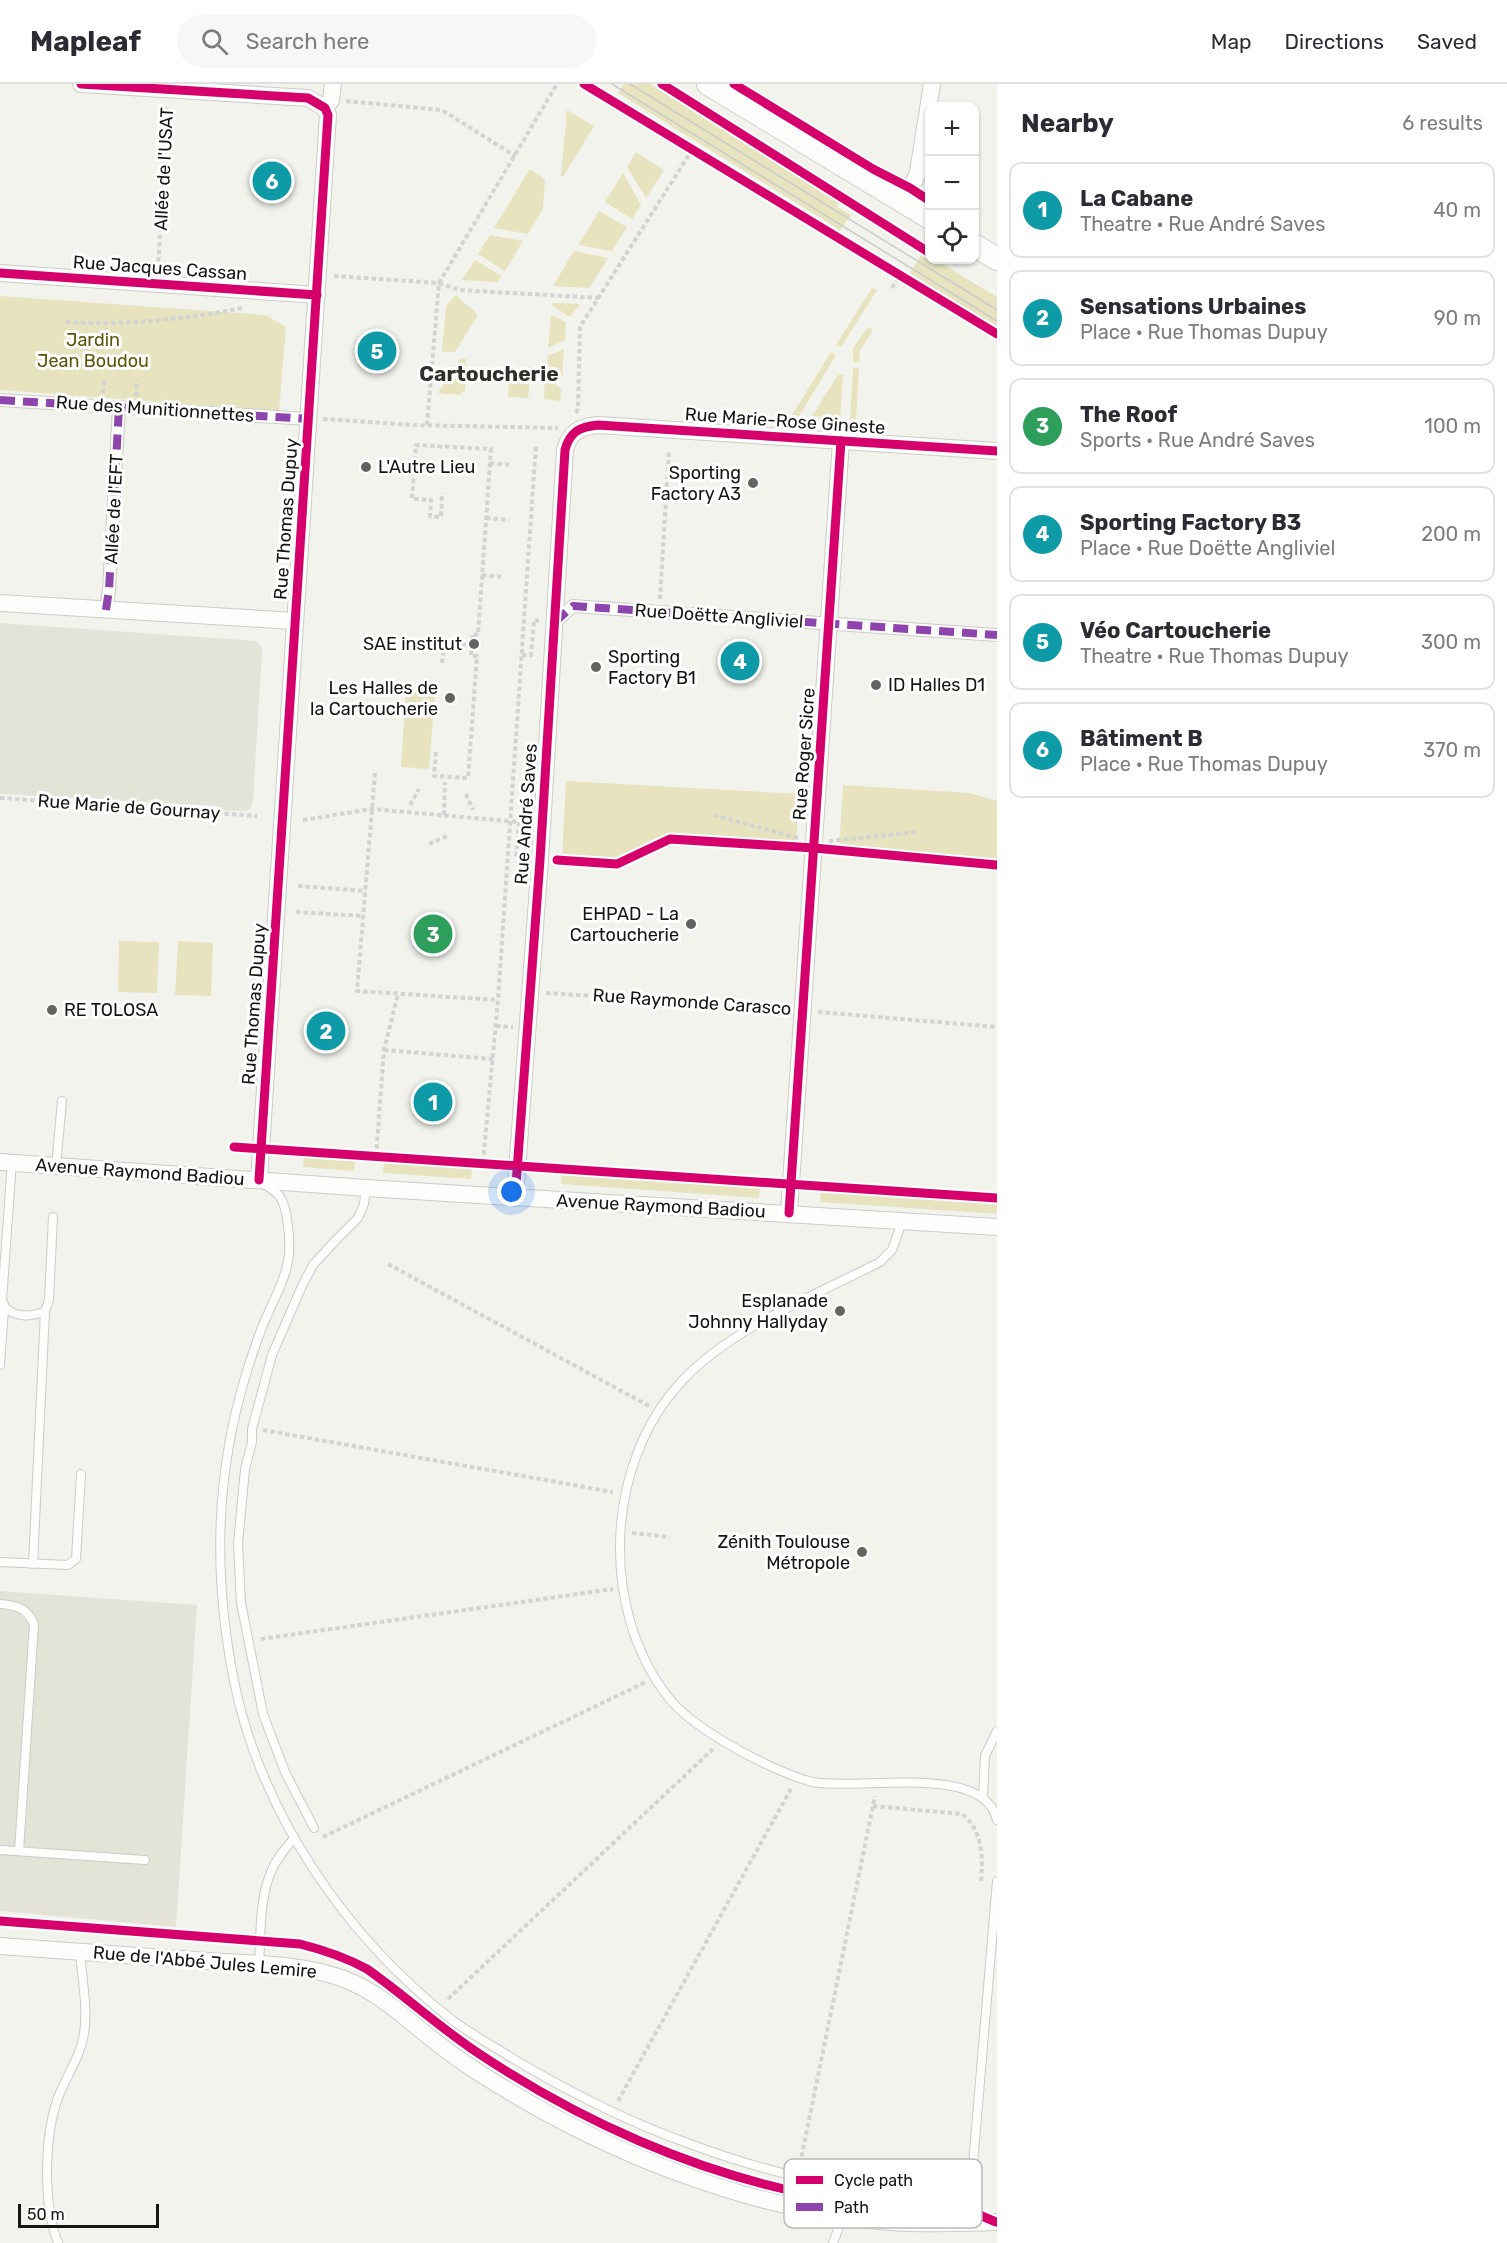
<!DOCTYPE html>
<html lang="en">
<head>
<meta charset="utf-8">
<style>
	body { margin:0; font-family:Rubik,sans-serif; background:#f7f7f7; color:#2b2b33 }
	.controls { position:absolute; right:18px; top:18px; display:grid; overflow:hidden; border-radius:12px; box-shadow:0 2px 4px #0004 }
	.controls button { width:54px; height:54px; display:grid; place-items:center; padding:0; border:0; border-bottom:2px solid #e1e1e2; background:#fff; color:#2b2b33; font:30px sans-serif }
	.scale { position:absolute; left:18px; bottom:15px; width:141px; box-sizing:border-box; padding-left:6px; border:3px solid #151512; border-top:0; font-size:16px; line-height:21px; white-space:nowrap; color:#151512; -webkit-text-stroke:4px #fff; paint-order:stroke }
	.you { position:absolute; left:512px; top:1108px; width:21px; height:21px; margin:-15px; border:4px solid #fff; border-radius:50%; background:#1a73e8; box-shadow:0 0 0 9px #1a73e833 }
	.badge { display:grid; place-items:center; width:39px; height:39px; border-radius:50%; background:#63635f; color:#fff; font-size:20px; font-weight:700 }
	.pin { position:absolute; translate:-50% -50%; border:3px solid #fff; box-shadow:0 2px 6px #0006 }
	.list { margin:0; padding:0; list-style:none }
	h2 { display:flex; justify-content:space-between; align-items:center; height:78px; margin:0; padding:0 24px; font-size:26px }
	h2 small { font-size:20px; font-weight:400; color:#7c7c81 }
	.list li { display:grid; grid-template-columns:39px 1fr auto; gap:18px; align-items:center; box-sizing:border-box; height:96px; margin:0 12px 12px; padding:0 12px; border:2px solid #e1e1e2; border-radius:12px }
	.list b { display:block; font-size:22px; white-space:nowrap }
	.list p { margin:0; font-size:20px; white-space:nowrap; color:#7c7c81 }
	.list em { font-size:20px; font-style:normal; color:#7c7c81 }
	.icon { flex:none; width:33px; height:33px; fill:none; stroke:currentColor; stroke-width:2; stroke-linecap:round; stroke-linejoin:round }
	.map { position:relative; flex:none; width:997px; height:2159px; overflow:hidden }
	header { display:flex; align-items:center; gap:36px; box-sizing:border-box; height:84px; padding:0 30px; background:#fff; border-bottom:2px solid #e1e1e2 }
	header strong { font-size:28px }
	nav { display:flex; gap:33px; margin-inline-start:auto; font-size:21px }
	.search { width:420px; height:54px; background:#f7f7f7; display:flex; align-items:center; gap:15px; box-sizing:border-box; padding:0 21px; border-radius:33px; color:#7c7c81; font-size:22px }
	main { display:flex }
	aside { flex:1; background:#fff }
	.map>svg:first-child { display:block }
	.built { fill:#e4e3d8 }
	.green { fill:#e6e3be }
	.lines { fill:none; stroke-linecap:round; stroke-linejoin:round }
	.service-casing { stroke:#cbcbc8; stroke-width:10 }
	.pedestrian-casing { stroke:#cbcbc8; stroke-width:14 }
	.minor-casing { stroke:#cbcbc8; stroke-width:18 }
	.secondary-casing { stroke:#cbcbc8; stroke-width:24 }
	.path { stroke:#d3d3d2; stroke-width:4; stroke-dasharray:4.5 3; stroke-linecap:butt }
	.service { stroke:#fdfdfc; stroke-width:8 }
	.pedestrian { stroke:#fdfdfc; stroke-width:12 }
	.minor { stroke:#fdfdfc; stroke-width:16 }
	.secondary { stroke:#fdfdfc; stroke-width:22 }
	.tram { stroke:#cbcbc9; stroke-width:1.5 }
	.quiet { stroke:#8e44ad; stroke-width:8; stroke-dasharray:15 8; stroke-linecap:butt }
	.cycleway-casing { stroke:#fff; stroke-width:13 }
	.cycleway { stroke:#d6006c; stroke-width:9 }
	.poi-dot { fill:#63635f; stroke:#fff; stroke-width:2 }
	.labels { text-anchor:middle; stroke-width:6; stroke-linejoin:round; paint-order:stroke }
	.street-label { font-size:18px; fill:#151512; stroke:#fff }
	.park-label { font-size:18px; fill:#5d5509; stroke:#fff }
	.poi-label { font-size:18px; fill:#151512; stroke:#fff; text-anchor:end }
	.quarter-label { font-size:21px; font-weight:bold; fill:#30302a; stroke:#fff }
	.key { fill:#fff; stroke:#b9b9b8; stroke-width:1.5 }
	.key-label { font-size:16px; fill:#151512 }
</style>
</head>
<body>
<header>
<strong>Mapleaf</strong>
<div class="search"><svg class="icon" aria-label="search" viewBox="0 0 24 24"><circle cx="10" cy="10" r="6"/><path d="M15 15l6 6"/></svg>Search here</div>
<nav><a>Map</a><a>Directions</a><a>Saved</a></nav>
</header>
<main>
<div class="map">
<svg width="997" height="2159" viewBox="0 0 997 2159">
	<rect width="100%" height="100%" fill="#f3f3ee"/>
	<!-- built -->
	<g class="built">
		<polygon points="0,539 256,557 261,563 262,568 253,716 250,725 246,727 217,726 217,722 0,710"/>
		<polygon points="0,1507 197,1521 176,1843 0,1827"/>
	</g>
	<!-- green -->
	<g class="green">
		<polygon points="624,0 650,0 841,117 837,123 851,131 840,146 618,9"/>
		<polygon points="567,26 594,42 563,93 561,92"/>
		<polygon points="636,68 664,86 646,114 627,83"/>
		<polygon points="530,85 545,95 543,124 528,150 494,144"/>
		<polygon points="623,89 641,121 632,135 605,118"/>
		<polygon points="599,127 627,143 612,167 578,161"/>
		<polygon points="490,151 523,157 505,187 478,170"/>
		<polygon points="574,167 608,174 589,204 553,202"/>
		<polygon points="923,168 929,172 930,176 936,176 997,213 997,243 910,189"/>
		<polygon points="475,176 502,192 497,198 462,196"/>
		<polygon points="872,204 877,206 841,263 836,261"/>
		<polygon points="456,211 478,231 455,268 442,268 446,222"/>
		<polygon points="0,212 266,231 286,243 279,327 0,306"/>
		<polygon points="553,219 580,220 570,233 551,221"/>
		<polygon points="551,231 566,238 565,256 548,264"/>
		<polygon points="868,243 873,246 860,267 859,278 853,278 853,264"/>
		<polygon points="564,265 562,294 547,280 548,272"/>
		<polygon points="831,268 836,271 799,332 792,331"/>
		<polygon points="460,275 466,275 465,306 459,311 438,309"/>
		<polygon points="531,282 528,314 508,313 509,294"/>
		<polygon points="853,284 859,284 856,335 850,335"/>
		<polygon points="545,291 561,305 560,317 544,315"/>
		<polygon points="838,291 843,291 840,334 812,332"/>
		<polygon points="406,606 435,608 429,685 401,683"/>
		<polygon points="566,697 799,710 796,758 666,751 612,778 562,775"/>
		<polygon points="843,701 970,709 997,717 997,777 839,763"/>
		<polygon points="119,857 159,858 157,909 118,908"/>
		<polygon points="178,857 213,859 211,912 175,911"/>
		<polygon points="304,1072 355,1076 354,1087 303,1083"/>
		<polygon points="384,1078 472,1083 471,1095 383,1089"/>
		<polygon points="562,1089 760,1103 759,1114 561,1100"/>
		<polygon points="821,1106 997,1118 997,1130 820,1118"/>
	</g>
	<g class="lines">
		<!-- service casing -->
		<g class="service-casing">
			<g id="service">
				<path d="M12,1078L2,1216C7,1234 30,1234 45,1227L49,1216L53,1133"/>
				<polyline points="56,1082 62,1017"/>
				<path d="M263,1099C268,1103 277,1108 280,1113C288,1124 290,1157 289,1170C287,1192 276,1211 267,1232C259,1249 253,1268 247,1287C215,1390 213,1491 234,1597C261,1729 345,1852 451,1935C470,1950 492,1961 512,1974C569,2008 628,2038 690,2060C770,2090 853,2110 939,2107"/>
				<path d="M902,1138L892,1166L880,1178C816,1211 731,1244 682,1297C605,1379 599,1524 668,1613C682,1631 703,1645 723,1657C746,1671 787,1692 813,1698C857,1707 984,1678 997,1736"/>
				<polyline points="0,1281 4,1225"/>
				<polyline points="0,1478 68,1481 76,1475 81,1390"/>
				<polyline points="33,1480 45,1227"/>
				<path d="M0,1520C16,1521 27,1524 34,1540L19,1767"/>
				<polyline points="983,1714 985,1672 997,1647"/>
				<polyline points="314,1744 285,1688 263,1630 241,1519 238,1460 245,1385 252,1358 252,1345 272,1271 302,1202 313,1181 335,1157 358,1134 364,1120 366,1104"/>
				<polyline points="0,1766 145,1776"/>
				<path d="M259,1880C261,1850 259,1816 271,1788C276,1775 285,1765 294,1754"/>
				<polyline points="824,2128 831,2099"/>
				<polyline points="968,2139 997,1797"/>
				<path d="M58,2159C43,2121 44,2052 58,2014C66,1992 80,1974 84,1950C88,1923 82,1895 80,1868"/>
				<polyline points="833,2159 843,2132"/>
			</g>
		</g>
		<!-- pedestrian casing -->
		<g class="pedestrian-casing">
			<g id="pedestrian">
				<polyline points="0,316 309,335"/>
				<polyline points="106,526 109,506 119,323"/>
				<polyline points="555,538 573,522 997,551"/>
			</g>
		</g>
		<!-- minor casing -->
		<g class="minor-casing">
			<g id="minor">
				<polyline points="81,0 308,14 325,24 328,31 259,1096"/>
				<polyline points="325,24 331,16 333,0"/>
				<polyline points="902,117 914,98 918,88 932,0"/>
				<polyline points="0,189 317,211"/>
				<polyline points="0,519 295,537"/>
				<polyline points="0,1078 366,1104 997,1143"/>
				<path d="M515,1114L540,776L565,366C570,347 580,343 598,341L997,367"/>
				<polyline points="789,1129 841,357"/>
				<path d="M0,1862C69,1867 138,1872 207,1877C252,1880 301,1879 344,1895C376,1907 401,1930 427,1951C449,1969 472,1985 497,2000C609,2069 738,2120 869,2136C912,2141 954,2139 997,2138"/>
			</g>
		</g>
		<!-- secondary casing -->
		<g class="secondary-casing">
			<g id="secondary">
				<polyline points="708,0 930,134"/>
				<polyline points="974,161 997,175"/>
			</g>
		</g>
		<!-- path -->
		<g class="path">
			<polyline points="346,17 442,26 515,72"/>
			<polyline points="158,185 167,22"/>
			<polyline points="334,192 439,199 557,0"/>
			<polyline points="892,204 900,191"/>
			<path d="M66,238C125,242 184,235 242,224"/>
			<polyline points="103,309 105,294"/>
			<polyline points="136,312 137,296"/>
			<polyline points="576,329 578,325 580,243 692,66"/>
			<polyline points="323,335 412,341 558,344"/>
			<polyline points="427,341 439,199 459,206 599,214"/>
			<polyline points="490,379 512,381"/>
			<polyline points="486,434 509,436"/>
			<polyline points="482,491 504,493"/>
			<polyline points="660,515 669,366"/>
			<polyline points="522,571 531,571 534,536 539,537"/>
			<polyline points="442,579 444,559 472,561"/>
			<polyline points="436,668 434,692 468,694 477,572 471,572 472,550 478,551 491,365 416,361 412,415 431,416 430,432 441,433 442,409"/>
			<polyline points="375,689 357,907 498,916"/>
			<polyline points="466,710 473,726"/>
			<polyline points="0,714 257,732"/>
			<polyline points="410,721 419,705"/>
			<polyline points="444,731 445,698"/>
			<polyline points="714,731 798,754"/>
			<polyline points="303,736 372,725 519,738 516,774"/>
			<polyline points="829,757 918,748"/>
			<polyline points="429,760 447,752"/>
			<polyline points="298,802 366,807"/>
			<polyline points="296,828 364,832"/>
			<polyline points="546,909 787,924"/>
			<polyline points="818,928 997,943"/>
			<polyline points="496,942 513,943"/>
			<polyline points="384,966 493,975"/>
			<polyline points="376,1072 384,966 398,910"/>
			<polyline points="483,1078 498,916 536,360"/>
			<polyline points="388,1180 649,1322"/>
			<polyline points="263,1346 613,1408"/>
			<polyline points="632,1449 670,1453"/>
			<polyline points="261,1555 613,1505"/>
			<path d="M873,1722L962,1730C983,1747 983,1773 981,1798"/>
			<polyline points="323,1753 646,1598"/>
			<polyline points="448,1915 713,1665"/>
			<polyline points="618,2017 792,1703"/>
			<polyline points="800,2080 875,1712"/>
		</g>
		<!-- service -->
		<use href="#service" class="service"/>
		<!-- pedestrian -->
		<use href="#pedestrian" class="pedestrian"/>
		<!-- minor -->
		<use href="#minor" class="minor"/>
		<!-- secondary -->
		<use href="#secondary" class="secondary"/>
		<!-- tram -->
		<g class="tram">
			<polyline points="612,0 997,237"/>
			<polyline points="630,0 997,226"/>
		</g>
		<!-- quiet -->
		<g class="quiet">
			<polyline points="0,316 309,335"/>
			<polyline points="106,526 109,506 119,323"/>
			<polyline points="555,538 573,522 997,551"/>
		</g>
		<!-- cycleway casing -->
		<g class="cycleway-casing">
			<g id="cycleway">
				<polyline points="81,0 308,14 325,24 328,31 259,1096"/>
				<polyline points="584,0 997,250"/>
				<polyline points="662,0 930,169"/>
				<polyline points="734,0 873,85 910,104 930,117"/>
				<polyline points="0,189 317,211"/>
				<polyline points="557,776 617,780 670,755 814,764 997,781"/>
				<polyline points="234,1063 997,1114"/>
				<path d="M515,1114L540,776L565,366C570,347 580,343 598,341L997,367"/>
				<polyline points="789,1129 841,357"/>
				<path d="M0,1837L300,1860C324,1866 345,1873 367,1885C404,1911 438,1942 475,1967C578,2036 695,2089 817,2112C840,2117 865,2120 889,2122C911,2124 934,2122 957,2125L968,2126L996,2138"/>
			</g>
		</g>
		<!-- cycleway -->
		<use href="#cycleway" class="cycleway"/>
	</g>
	<!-- markers -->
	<g class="poi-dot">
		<circle cx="366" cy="383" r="6"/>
		<circle cx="753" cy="399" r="6"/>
		<circle cx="474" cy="560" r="6"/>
		<circle cx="596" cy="583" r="6"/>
		<circle cx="876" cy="601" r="6"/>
		<circle cx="450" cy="614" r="6"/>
		<circle cx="691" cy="840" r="6"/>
		<circle cx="52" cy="926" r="6"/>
		<circle cx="840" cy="1227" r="6"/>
		<circle cx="862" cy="1468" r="6"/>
	</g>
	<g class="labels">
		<!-- street labels -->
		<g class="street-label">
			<text transform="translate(164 85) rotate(-87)" y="6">Allée de l'USAT</text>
			<text transform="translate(160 184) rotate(4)" y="6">Rue Jacques Cassan</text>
			<text transform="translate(155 325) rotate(4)" y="6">Rue des Munitionnettes</text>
			<text transform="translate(785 337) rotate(4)" y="6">Rue Marie-Rose Gineste</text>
			<text transform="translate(114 425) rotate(-87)" y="6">Allée de l'EFT</text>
			<text transform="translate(286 435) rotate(-86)" y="6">Rue Thomas Dupuy</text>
			<text transform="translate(719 532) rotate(4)" y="6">Rue Doëtte Angliviel</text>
			<text transform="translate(804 670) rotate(-86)" y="6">Rue Roger Sicre</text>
			<text transform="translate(129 723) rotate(4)" y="6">Rue Marie de Gournay</text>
			<text transform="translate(526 730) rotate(-86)" y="6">Rue André Saves</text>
			<text transform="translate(692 918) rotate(4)" y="6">Rue Raymonde Carasco</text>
			<text transform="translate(254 920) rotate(-86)" y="6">Rue Thomas Dupuy</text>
			<text transform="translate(140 1088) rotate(4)" y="6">Avenue Raymond Badiou</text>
			<text transform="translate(661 1122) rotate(3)" y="6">Avenue Raymond Badiou</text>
			<text transform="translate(205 1878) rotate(5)" y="6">Rue de l'Abbé Jules Lemire</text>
		</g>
		<!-- park labels -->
		<g class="park-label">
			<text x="93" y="262">Jardin<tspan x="93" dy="21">Jean Boudou</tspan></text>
		</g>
		<!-- poi labels -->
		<g class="poi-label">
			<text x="378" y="389" text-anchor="start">L'Autre Lieu</text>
			<text x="741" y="395">Sporting<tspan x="741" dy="21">Factory A3</tspan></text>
			<text x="462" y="566">SAE institut</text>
			<text x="608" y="579" text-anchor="start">Sporting<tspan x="608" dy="21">Factory B1</tspan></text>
			<text x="888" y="607" text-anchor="start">ID Halles D1</text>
			<text x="438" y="610">Les Halles de<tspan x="438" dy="21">la Cartoucherie</tspan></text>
			<text x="679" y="836">EHPAD - La<tspan x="679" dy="21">Cartoucherie</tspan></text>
			<text x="64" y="932" text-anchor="start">RE TOLOSA</text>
			<text x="828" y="1223">Esplanade<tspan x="828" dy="21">Johnny Hallyday</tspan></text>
			<text x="850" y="1464">Zénith Toulouse<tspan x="850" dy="21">Métropole</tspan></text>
		</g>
		<!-- quarter labels -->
		<g class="quarter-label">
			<text x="489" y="297">Cartoucherie</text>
		</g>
	</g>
	<!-- legend -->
	<rect x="784" y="2075" width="198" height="69" rx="9" class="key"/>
	<rect x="796" y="2092" width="27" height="8" fill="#d6006c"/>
	<rect x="796" y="2119" width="27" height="8" fill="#8e44ad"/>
	<g class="key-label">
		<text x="834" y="2102">Cycle path</text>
		<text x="834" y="2129">Path</text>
	</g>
</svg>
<div class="controls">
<button>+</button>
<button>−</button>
<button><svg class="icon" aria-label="locate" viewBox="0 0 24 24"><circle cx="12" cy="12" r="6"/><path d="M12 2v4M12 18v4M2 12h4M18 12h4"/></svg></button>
</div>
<div class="scale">50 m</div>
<div class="you"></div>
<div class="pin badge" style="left:433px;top:1018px;background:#0f9aa8">1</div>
<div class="pin badge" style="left:326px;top:947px;background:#0f9aa8">2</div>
<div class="pin badge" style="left:433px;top:850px;background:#2e9e5b">3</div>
<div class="pin badge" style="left:740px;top:577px;background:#0f9aa8">4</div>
<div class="pin badge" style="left:377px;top:267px;background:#0f9aa8">5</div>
<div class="pin badge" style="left:272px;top:97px;background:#0f9aa8">6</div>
</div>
<aside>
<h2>Nearby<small>6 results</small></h2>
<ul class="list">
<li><span class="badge" style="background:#0f9aa8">1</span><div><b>La Cabane</b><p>Theatre · Rue André Saves</p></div><em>40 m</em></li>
<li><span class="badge" style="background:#0f9aa8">2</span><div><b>Sensations Urbaines</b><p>Place · Rue Thomas Dupuy</p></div><em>90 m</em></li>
<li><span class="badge" style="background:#2e9e5b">3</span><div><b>The Roof</b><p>Sports · Rue André Saves</p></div><em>100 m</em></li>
<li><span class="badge" style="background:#0f9aa8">4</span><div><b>Sporting Factory B3</b><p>Place · Rue Doëtte Angliviel</p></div><em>200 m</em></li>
<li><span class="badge" style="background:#0f9aa8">5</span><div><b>Véo Cartoucherie</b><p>Theatre · Rue Thomas Dupuy</p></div><em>300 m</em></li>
<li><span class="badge" style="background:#0f9aa8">6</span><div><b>Bâtiment B</b><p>Place · Rue Thomas Dupuy</p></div><em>370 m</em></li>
</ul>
</aside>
</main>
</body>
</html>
